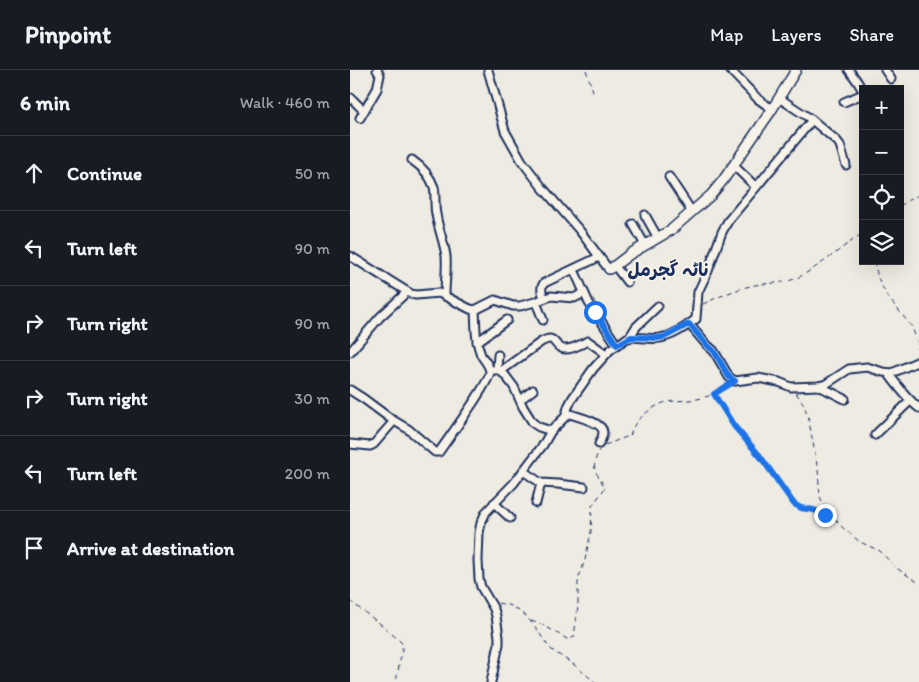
<!DOCTYPE html>
<html lang="en">
<head>
<meta charset="utf-8">
<style>
	body { margin:0; font-family:Itim,"Playpen Sans Arabic",sans-serif; background:#242831; color:#f1f3f6 }
	.controls { position:absolute; right:15px; top:15px; display:grid; overflow:hidden; border-radius:0px; box-shadow:0 5px 20px #0002 }
	.controls button { width:45px; height:45px; display:grid; place-items:center; padding:0; border:0; border-bottom:1px solid #363941; background:#171b24; color:#f1f3f6; font:25px sans-serif }
	.stop { position:absolute; width:15px; height:15px; margin:-11px; border:4px solid #1a73e8; border-radius:50%; background:#fff }
	.stop.end { background:#1a73e8; border-color:#fff; box-shadow:0 1px 5px #0008 }
	.list { margin:0; padding:0; list-style:none }
	h2 { display:flex; justify-content:space-between; align-items:center; height:65px; margin:0; padding:0 20px; font-size:21px }
	h2 small { font-size:16px; font-weight:400; color:#9ea1a6 }
	.list li { display:grid; grid-template-columns:32px 1fr auto; gap:15px; align-items:center; box-sizing:border-box; height:75px; padding:0 20px; border-top:1px solid #363941 }
	.list b { display:block; font-size:19px; white-space:nowrap }
	.list em { font-size:16px; font-style:normal; color:#9ea1a6 }
	.icon { flex:none; width:28px; height:28px; fill:none; stroke:currentColor; stroke-width:2; stroke-linecap:round; stroke-linejoin:round }
	.map { position:relative; flex:none; width:569px; height:612px; overflow:hidden }
	header { display:flex; align-items:center; gap:30px; box-sizing:border-box; height:70px; padding:0 25px; background:#171b24; border-bottom:1px solid #363941 }
	header strong { font-size:24px }
	nav { display:flex; gap:28px; margin-inline-start:auto; font-size:18px }
	main { display:flex }
	aside { flex:1; background:#171b24 }
	.map>svg:first-child { display:block }
	.lines { fill:none; stroke-linecap:round; stroke-linejoin:round }
	.minor-casing { stroke:#1b2f5e; stroke-width:11 }
	.tertiary-casing { stroke:#1b2f5e; stroke-width:12 }
	.path { stroke:#1b2f5e; stroke-width:1; stroke-dasharray:5 4; stroke-linecap:butt }
	.minor { stroke:#f7f3e8; stroke-width:7 }
	.tertiary { stroke:#f7f3e8; stroke-width:9 }
	.route { stroke:#1a73e8; stroke-width:6 }
	.labels { text-anchor:middle; stroke-width:4; stroke-linejoin:round; paint-order:stroke }
	.quarter-label { font-size:18px; font-weight:bold; fill:#1b2f5e; stroke:#f7f3e8 }
</style>
</head>
<body>
<header>
<strong>Pinpoint</strong>
<nav><a>Map</a><a>Layers</a><a>Share</a></nav>
</header>
<main>
<aside>
<h2>6 min<small>Walk · 460 m</small></h2>
<ul class="list">
<li><svg class="icon" aria-label="ahead" viewBox="0 0 24 24"><path d="M12 20V5M6 11l6-6 6 6"/></svg><div><b>Continue</b></div><em>50 m</em></li>
<li><svg class="icon" aria-label="left" viewBox="0 0 24 24"><path d="M17 20v-9H6M10 6l-5 5 5 5"/></svg><div><b>Turn left</b></div><em>90 m</em></li>
<li><svg class="icon" aria-label="right" viewBox="0 0 24 24"><path d="M7 20v-9h11M14 6l5 5-5 5"/></svg><div><b>Turn right</b></div><em>90 m</em></li>
<li><svg class="icon" aria-label="right" viewBox="0 0 24 24"><path d="M7 20v-9h11M14 6l5 5-5 5"/></svg><div><b>Turn right</b></div><em>30 m</em></li>
<li><svg class="icon" aria-label="left" viewBox="0 0 24 24"><path d="M17 20v-9H6M10 6l-5 5 5 5"/></svg><div><b>Turn left</b></div><em>200 m</em></li>
<li><svg class="icon" aria-label="arrive" viewBox="0 0 24 24"><path d="M6 21V4h12l-3 4 3 4H6"/></svg><div><b>Arrive at destination</b></div></li>
</ul>
</aside>
<div class="map">
<svg width="569" height="612" viewBox="0 0 569 612">
	<rect width="100%" height="100%" fill="#eeebe2"/>
	<filter id="ink" filterUnits="userSpaceOnUse"><feTurbulence type="fractalNoise" baseFrequency=".02" numOctaves="2"/><feDisplacementMap in="SourceGraphic" scale="10" xChannelSelector="R" yChannelSelector="G"/><feConvolveMatrix kernelMatrix="1 2 1 2 8 2 1 2 1" color-interpolation-filters="sRGB"/></filter>
	<g filter="url(#ink)">
		<g class="lines">
			<!-- minor casing -->
			<g class="minor-casing">
				<g id="minor">
					<polyline points="138,0 155,61 172,91 192,117 230,161 257,197 259,199"/>
					<polyline points="380,0 408,29 422,39"/>
					<polyline points="499,0 507,11 513,21"/>
					<polyline points="535,0 541,9"/>
					<polyline points="1,28 14,41"/>
					<polyline points="429,28 461,49 487,71 490,75 496,95"/>
					<polyline points="494,32 513,24"/>
					<polyline points="10,48 27,19 30,5 27,0"/>
					<path d="M62,90C72,97 80,105 84,117C86,125 84,135 86,144C88,158 94,172 96,186C97,199 95,213 95,225"/>
					<polyline points="383,95 406,117"/>
					<polyline points="319,107 342,142"/>
					<polyline points="295,145 308,168"/>
					<polyline points="283,154 295,175"/>
					<polyline points="0,186 61,224 66,225 89,223 120,239 125,240 145,230 163,236 170,236 185,232 201,226 224,228 234,223"/>
					<polyline points="265,196 277,212"/>
					<polyline points="224,200 239,233 267,275"/>
					<path d="M194,228C192,223 190,218 194,213L249,187"/>
					<polyline points="186,232 193,250"/>
					<polyline points="339,254 356,274 364,281 379,307 385,311 408,308 429,312 441,317 469,316 476,314 499,299 517,297 533,302 542,303 569,291"/>
					<polyline points="279,268 286,257 308,236"/>
					<polyline points="127,272 157,250"/>
					<polyline points="0,282 30,247 57,222"/>
					<polyline points="147,299 148,285"/>
					<polyline points="140,300 149,300 155,305 164,317 173,337 183,353 189,357 201,361"/>
					<path d="M151,301L191,272C206,264 202,274 211,278C218,282 231,274 238,271L256,284"/>
					<path d="M538,303C547,315 556,328 569,338"/>
					<polyline points="469,316 495,329"/>
					<path d="M0,320L14,329L41,349L58,359L85,382H89C97,370 140,312 140,302C140,296 134,290 131,285C125,270 126,256 125,240"/>
					<polyline points="170,330 183,320"/>
					<path d="M217,343C225,346 253,352 253,362C253,366 251,370 249,374"/>
					<polyline points="525,365 560,331"/>
					<polyline points="0,374 20,376 24,374 44,351"/>
					<polyline points="173,401 191,413 208,414 234,417"/>
					<polyline points="144,433 160,448"/>
					<polyline points="186,433 191,413"/>
					<path d="M141,612L149,574V567L146,546L144,539L131,517L129,509L128,490L129,463L131,453L136,442L164,413L193,375L201,361L216,346L218,337L222,329L243,299L260,280L277,268L281,267C290,267 301,270 310,268C322,266 336,257 346,249L348,222L358,201L372,162L378,151L462,50"/>
				</g>
			</g>
			<!-- tertiary casing -->
			<g class="tertiary-casing">
				<polyline id="tertiary" points="259,199 263,197 280,184 321,160 361,125 374,109 421,41 446,0"/>
			</g>
			<!-- path -->
			<g class="path">
				<polyline points="236,0 244,24"/>
				<polyline points="550,136 560,129 569,125"/>
				<polyline points="524,191 528,208 537,226 562,257 568,274 568,285"/>
				<path d="M353,234C368,227 384,220 400,216C416,212 433,215 449,207C472,195 492,177 513,163"/>
				<polyline points="446,323 453,333 458,346 468,400 470,427 475,437 494,459 510,472 530,481 545,497 569,513"/>
				<polyline points="364,325 384,357 425,406 444,435 451,439 464,440 488,451"/>
				<path d="M255,375L279,366L281,364C282,351 305,334 317,332C329,330 340,331 352,328C363,325 371,320 380,314"/>
				<polyline points="0,530 5,535 33,556 52,573 52,580 46,612"/>
				<polyline points="148,533 162,536 175,545 186,558 198,576 203,581 223,594 245,612"/>
				<path d="M181,551L193,555L217,569H220L224,567L228,536V510L235,490L241,462L242,436L255,418C246,400 240,401 249,380"/>
			</g>
			<!-- minor -->
			<use href="#minor" class="minor"/>
			<!-- tertiary -->
			<use href="#tertiary" class="tertiary"/>
		</g>
	</g>
	<g class="lines" filter="url(#ink)">
		<!-- route -->
		<polyline class="route" points="245,242 267,275 281,267 308,268 314,267 339,254 356,274 364,281 379,307 385,311 364,324 384,356 410,386 444,434 451,438 464,440 475,445"/>
	</g>
	<g class="labels">
		<!-- quarter labels -->
		<g class="quarter-label">
			<text x="318" y="206">ناٹہ گجرمل</text>
		</g>
	</g>
</svg>
<div class="controls">
<button>+</button>
<button>−</button>
<button><svg class="icon" aria-label="locate" viewBox="0 0 24 24"><circle cx="12" cy="12" r="6"/><path d="M12 2v4M12 18v4M2 12h4M18 12h4"/></svg></button>
<button><svg class="icon" aria-label="layers" viewBox="0 0 24 24"><path d="M12 4l9 5-9 5-9-5zM3 14l9 5 9-5"/></svg></button>
</div>
<div class="stop" style="left:245px;top:242px"></div>
<div class="stop end" style="left:475px;top:445px"></div>
</div>
</main>
</body>
</html>
